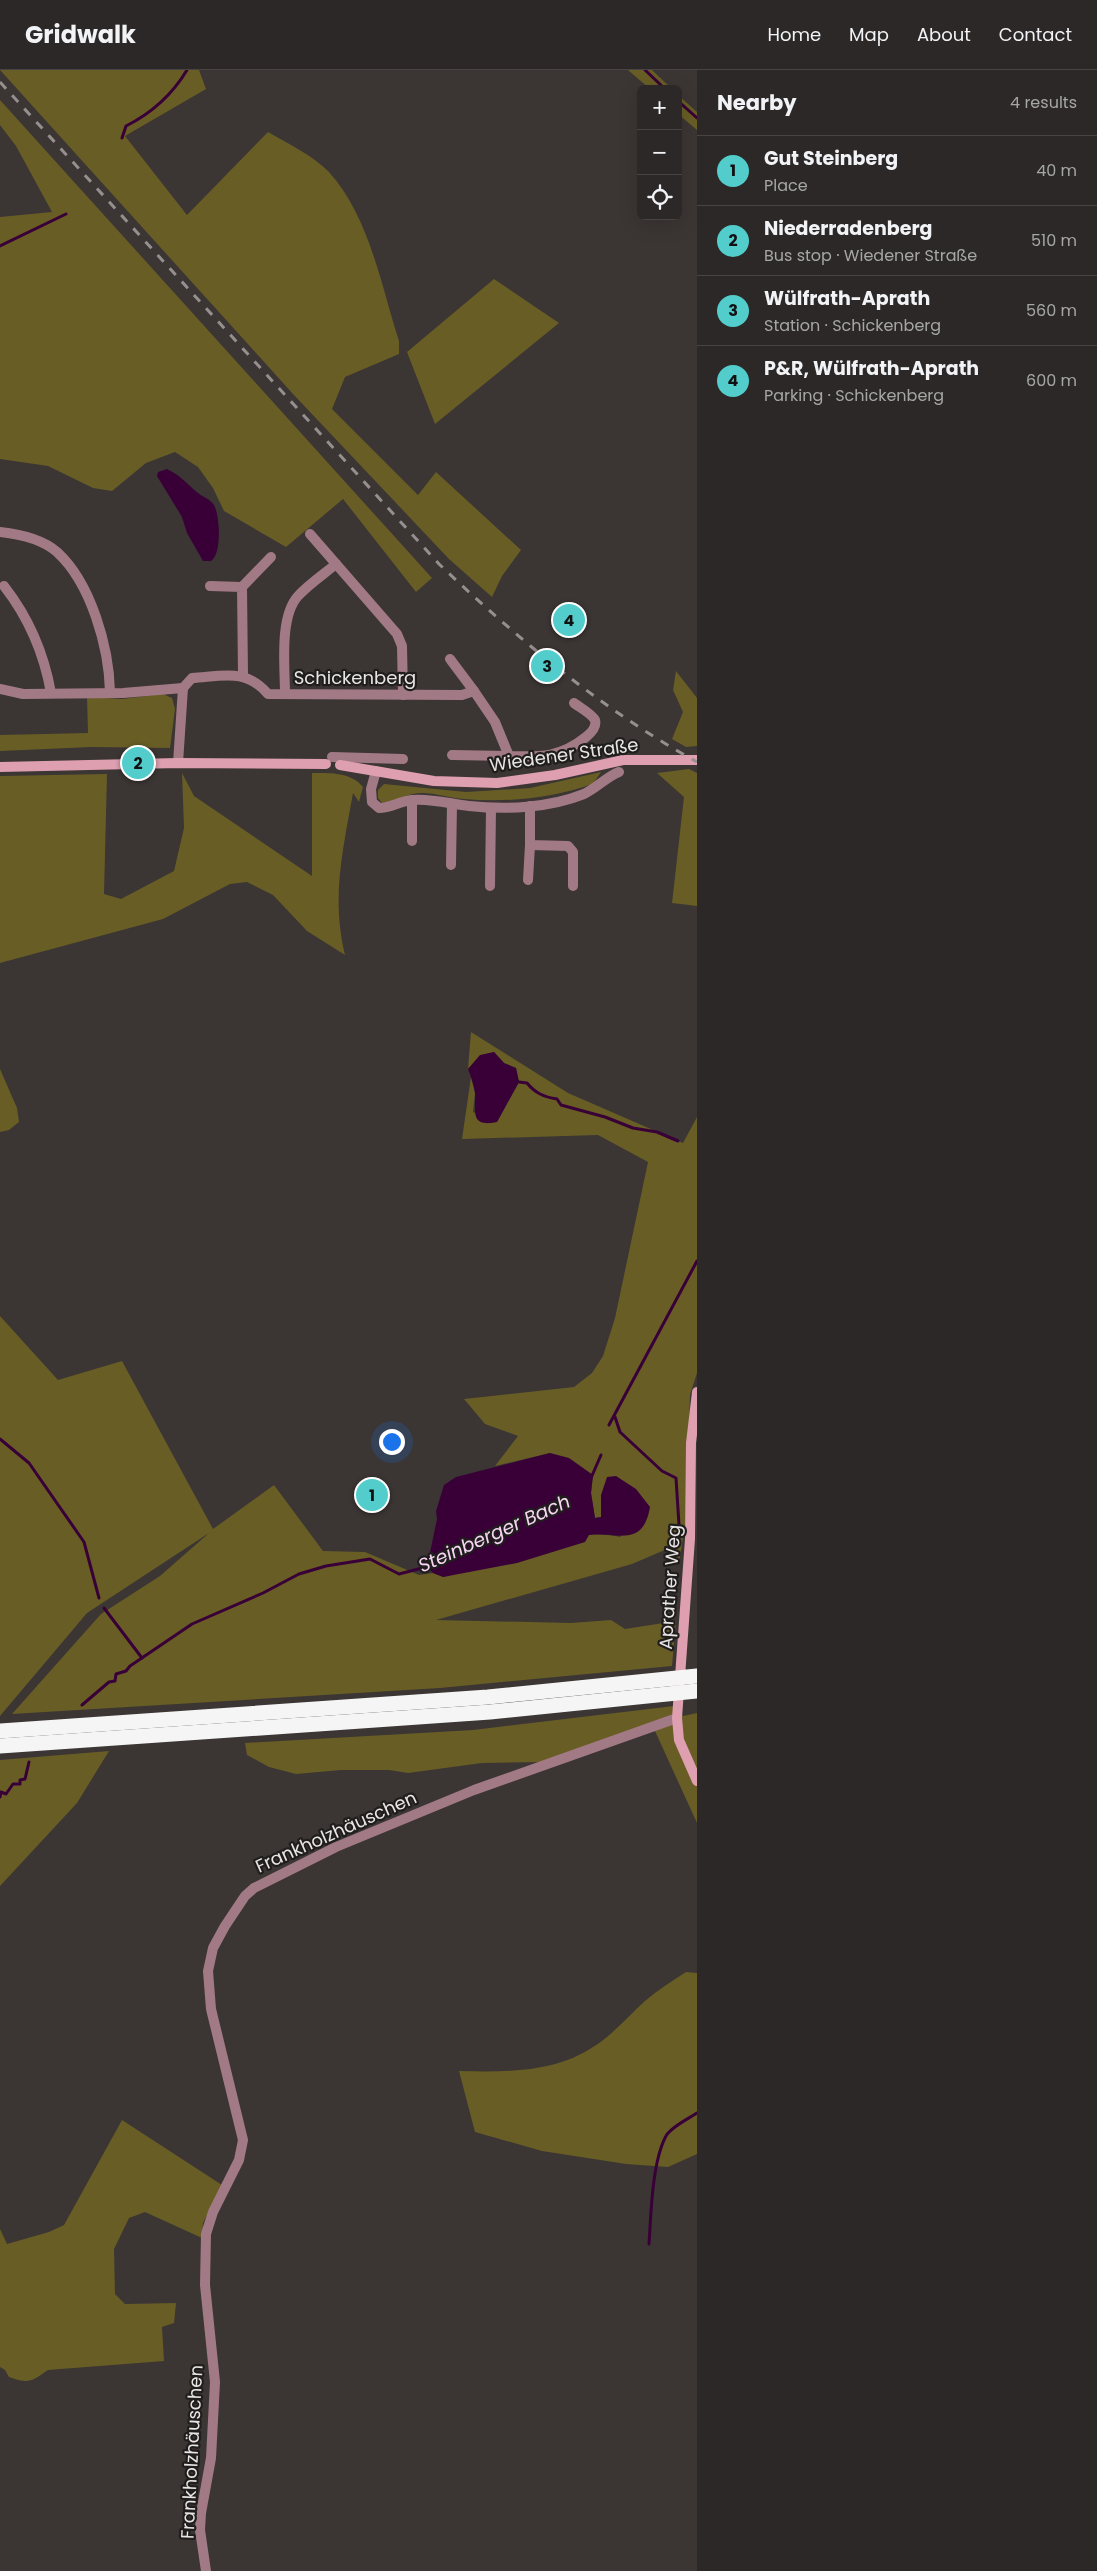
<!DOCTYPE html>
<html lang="en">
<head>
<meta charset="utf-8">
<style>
	body { margin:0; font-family:Poppins,sans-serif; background:#34302f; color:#f1f3f6 }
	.controls { position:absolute; right:15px; top:15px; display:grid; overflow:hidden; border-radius:8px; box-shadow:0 5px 20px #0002 }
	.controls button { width:45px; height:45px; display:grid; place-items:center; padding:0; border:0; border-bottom:1px solid #484444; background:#2c2827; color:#f1f3f6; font:25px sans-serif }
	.you { position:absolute; left:391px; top:1371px; width:18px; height:18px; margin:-12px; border:4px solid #fff; border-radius:50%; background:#1a73e8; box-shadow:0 0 0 8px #1a73e833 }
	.badge { display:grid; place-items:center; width:32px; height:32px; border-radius:50%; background:#52cdcc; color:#111; font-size:16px; font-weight:700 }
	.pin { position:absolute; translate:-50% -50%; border:2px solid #fff; box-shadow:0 1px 5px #0006 }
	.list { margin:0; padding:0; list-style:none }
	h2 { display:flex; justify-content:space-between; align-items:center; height:65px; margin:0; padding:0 20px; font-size:21px }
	h2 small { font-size:16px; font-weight:400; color:#a6a6a7 }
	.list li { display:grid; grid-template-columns:32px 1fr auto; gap:15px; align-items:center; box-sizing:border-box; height:70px; padding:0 20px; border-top:1px solid #484444 }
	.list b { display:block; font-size:19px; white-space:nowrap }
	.list p { margin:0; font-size:16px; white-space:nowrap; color:#a6a6a7 }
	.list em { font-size:16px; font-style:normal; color:#a6a6a7 }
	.icon { flex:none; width:28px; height:28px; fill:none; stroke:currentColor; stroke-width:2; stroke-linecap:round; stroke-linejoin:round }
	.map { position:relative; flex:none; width:697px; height:2501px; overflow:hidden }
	header { display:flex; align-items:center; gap:30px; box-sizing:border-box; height:70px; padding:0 25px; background:#2c2827; border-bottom:1px solid #484444 }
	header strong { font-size:24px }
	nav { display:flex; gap:28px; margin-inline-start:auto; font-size:18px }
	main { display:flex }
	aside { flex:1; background:#2c2827 }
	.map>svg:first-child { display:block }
	.green { fill:#685d25 }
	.water { fill:#390038 }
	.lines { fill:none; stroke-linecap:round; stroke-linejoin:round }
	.stream { stroke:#390038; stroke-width:3 }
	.street { stroke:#a27a85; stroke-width:10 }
	.secondary { stroke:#de9fb0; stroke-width:10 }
	.highway { stroke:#f5f5f5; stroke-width:15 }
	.rail { stroke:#95908f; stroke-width:3; stroke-dasharray:9 9; stroke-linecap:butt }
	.labels { text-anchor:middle; stroke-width:4.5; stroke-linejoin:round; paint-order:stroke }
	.street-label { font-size:18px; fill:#e9e5e4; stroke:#201e1d }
	.water-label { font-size:19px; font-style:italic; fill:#f8d5f5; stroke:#201e1d }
</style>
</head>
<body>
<header>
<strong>Gridwalk</strong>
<nav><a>Home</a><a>Map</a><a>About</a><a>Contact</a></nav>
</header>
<main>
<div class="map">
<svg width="697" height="2501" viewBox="0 0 697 2501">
	<rect width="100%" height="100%" fill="#3b3534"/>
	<!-- green -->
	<g class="green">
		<path d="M0,0H199L206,19L125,66L187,145L268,62C289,74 312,85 329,102C369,146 381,215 399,271V284L345,307L332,339L418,425L436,402L521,480L502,506L492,527L449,489L293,324Z"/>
		<polygon points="628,0 652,0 672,19 650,19"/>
		<polygon points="678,25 697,42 697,60 678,44"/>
		<polygon points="0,30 432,508 416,522 343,429 286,477 224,441 213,418 198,397 175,382 146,393 112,421 93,418 48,396 0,389 0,147 52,142 16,76 0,55"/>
		<polygon points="494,209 559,253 435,354 407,282"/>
		<polygon points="676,601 697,628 697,676 686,677 672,669 683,642 673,620"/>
		<polygon points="163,624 172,628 175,639 170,678 92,677 0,681 0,665 88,663 87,627 122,629"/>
		<polygon points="689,699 697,703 697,836 672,833 684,727 657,703"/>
		<path d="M601,702L593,714C552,728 507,733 464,729C450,728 436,723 422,723C408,723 396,731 382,733L378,728V720L384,714L466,722L530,718Z"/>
		<path d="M182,703L194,726L312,806V703C330,703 351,702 363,717L359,732L353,723C343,780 331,827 345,885L307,861L273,825L247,812L230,814L163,849L0,893V706L107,704L104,824L121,829L174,801L184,758Z"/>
		<polygon points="471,962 568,1023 683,1073 697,1047 697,1303 690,1325 686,1449 679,1493 667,1479 632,1494 436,1550 571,1553 611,1550 625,1559 676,1551 672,1596 440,1618 12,1644 101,1544 160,1506 209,1463 87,1543 0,1646 0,1246 58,1310 122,1291 213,1459 274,1415 323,1481 365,1482 419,1505 433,1503 444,1507 588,1465 602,1464 621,1467 601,1425 601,1447 595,1448 591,1423 593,1405 550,1383 495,1396 518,1366 485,1354 464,1329 574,1317 592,1303 603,1286 615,1248 648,1092 598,1065 462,1069 471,1007 475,1023 473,1042 497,1052 519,1012 516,998 504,993 494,982 480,986 468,999"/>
		<polygon points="0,999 17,1038 19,1052 9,1060 0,1062"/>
		<polygon points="674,1636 683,1646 697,1643 697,1753 655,1661 545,1692 482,1693 408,1703 389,1700 341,1700 296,1704 269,1697 247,1685 245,1673 473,1660"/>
		<polygon points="109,1681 77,1733 0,1816 0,1690"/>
		<path d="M686,1902L697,1903V2084L668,2097L626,2094L542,2081L475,2062L459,2001C505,2002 554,2003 593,1977C613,1965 628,1946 645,1931C658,1920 672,1911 686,1902Z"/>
		<path d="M122,2050L222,2115L203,2153L202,2168L145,2142L129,2148L114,2179L115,2224L125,2234L176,2233L174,2253L162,2257L164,2291L48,2300C31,2312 29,2314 9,2307L5,2300L0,2297V2159L7,2174L49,2162L64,2155Z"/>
	</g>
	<!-- water -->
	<g class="water">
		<path d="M167,399C180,405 187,414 198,423C203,427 210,429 214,435C220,446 222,484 211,491H203L187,463L182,447L157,406L158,402Z"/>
		<path d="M494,982L504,993L516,998L519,1012L497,1052C469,1058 476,1040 475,1023C474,1015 471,1007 468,999L480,985Z"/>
		<path d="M550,1383L569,1388L593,1405L591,1423L595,1448L601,1447V1425L607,1407L616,1406L636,1419L650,1437C643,1478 618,1462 589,1465L585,1472L517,1493L443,1507L433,1503L427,1497L437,1449L436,1441L444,1415L456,1407Z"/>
	</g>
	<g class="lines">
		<!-- stream -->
		<g class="stream">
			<polyline points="645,0 665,19"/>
			<polyline points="678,31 697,48"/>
			<path d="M122,68L126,56C152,43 172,25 187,0"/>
			<polyline points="0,176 66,144"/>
			<path d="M519,1012L527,1013C535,1023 544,1027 557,1029L561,1035L605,1047L633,1058L657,1062L678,1071"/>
			<polyline points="615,1347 620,1362 662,1401 676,1408 679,1455"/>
			<polyline points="609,1355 697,1191"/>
			<polyline points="0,1369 29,1393 84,1472 99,1528"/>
			<polyline points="591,1408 601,1385"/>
			<polyline points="104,1538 142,1588"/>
			<polyline points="82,1635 109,1612 115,1611 116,1604 126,1601 130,1596 192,1554 263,1523 299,1504 326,1496 370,1489 399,1504 430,1496"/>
			<polyline points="0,1727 1,1722 6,1724 13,1714 20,1714 20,1710 25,1709 29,1692"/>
			<path d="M649,2174C651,2144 652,2092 666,2066C671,2057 688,2049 697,2043"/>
		</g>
		<!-- street -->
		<g class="street">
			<path d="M0,462C19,464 42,469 57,482C91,513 109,577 110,622"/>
			<polyline points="310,464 397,564 402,576 403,625"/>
			<path d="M4,516C29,548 44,583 51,623"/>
			<polyline points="210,516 242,517 243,605"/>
			<polyline points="242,517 271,487"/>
			<polyline points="450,589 474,621"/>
			<path d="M183,618L192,608C223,606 246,598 268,624L462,625L474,621L495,652L509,686C541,687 560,688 586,667C591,663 597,657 595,650C592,644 579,637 574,633"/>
			<polyline points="0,619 23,624 123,623 183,618"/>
			<path d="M285,624C285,597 279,547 298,526C309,514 324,504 336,494"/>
			<polyline points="452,685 509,686"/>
			<polyline points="332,687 403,689"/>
			<polyline points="178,693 183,618"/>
			<path d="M376,701L371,719L372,732L379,738C391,738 400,731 412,730C430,728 451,734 469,736C506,740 549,738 584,724C597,718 606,707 619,702"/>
			<polyline points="412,730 412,771"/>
			<polyline points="530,736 530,775 568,776 573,782 573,816"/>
			<polyline points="451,795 452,734"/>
			<polyline points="528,810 530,775"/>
			<polyline points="490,816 491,738"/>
			<polyline points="206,2501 200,2460 201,2443 211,2388 215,2312 205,2215 206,2164 213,2142 239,2090 243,2070 211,1939 208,1901 213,1878 225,1856 245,1826 254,1818 336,1777 474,1720 677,1648"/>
		</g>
		<!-- secondary -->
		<g class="secondary">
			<polyline points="340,695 434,711 497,713 555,705 623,690 697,690"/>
			<polyline points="0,697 178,693 326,694"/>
			<polyline points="697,1322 691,1373 690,1469 677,1648 679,1670 697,1711"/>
		</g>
		<!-- highway -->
		<g class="highway">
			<polyline points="0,1661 488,1627 697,1606"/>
			<polyline points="0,1676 490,1642 697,1621"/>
		</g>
		<!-- rail -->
		<path class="rail" d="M0,12L439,494C518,569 601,639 697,692"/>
	</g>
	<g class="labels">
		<!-- street labels -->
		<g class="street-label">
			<text x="355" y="614">Schickenberg</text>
			<text transform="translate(564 685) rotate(-8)" y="6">Wiedener Straße</text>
			<text transform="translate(670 1517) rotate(-86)" y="6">Aprather Weg</text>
			<text transform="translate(336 1762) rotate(-24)" y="6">Frankholzhäuschen</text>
			<text transform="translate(192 2382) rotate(-87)" y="6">Frankholzhäuschen</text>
		</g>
		<!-- water labels -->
		<g class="water-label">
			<text transform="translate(494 1463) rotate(-24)" y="7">Steinberger Bach</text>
		</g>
	</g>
</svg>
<div class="controls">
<button>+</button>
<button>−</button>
<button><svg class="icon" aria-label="locate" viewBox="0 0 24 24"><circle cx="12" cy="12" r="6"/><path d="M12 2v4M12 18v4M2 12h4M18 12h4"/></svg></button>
</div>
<div class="you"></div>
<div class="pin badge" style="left:372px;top:1425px">1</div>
<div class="pin badge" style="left:138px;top:693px">2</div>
<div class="pin badge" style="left:547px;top:596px">3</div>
<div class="pin badge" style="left:569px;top:550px">4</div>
</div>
<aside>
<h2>Nearby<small>4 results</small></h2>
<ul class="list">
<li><span class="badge">1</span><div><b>Gut Steinberg</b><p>Place</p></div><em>40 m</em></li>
<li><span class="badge">2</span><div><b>Niederradenberg</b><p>Bus stop · Wiedener Straße</p></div><em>510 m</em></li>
<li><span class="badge">3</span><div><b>Wülfrath-Aprath</b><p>Station · Schickenberg</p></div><em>560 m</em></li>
<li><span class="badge">4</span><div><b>P&amp;R, Wülfrath-Aprath</b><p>Parking · Schickenberg</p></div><em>600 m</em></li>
</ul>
</aside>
</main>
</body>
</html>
